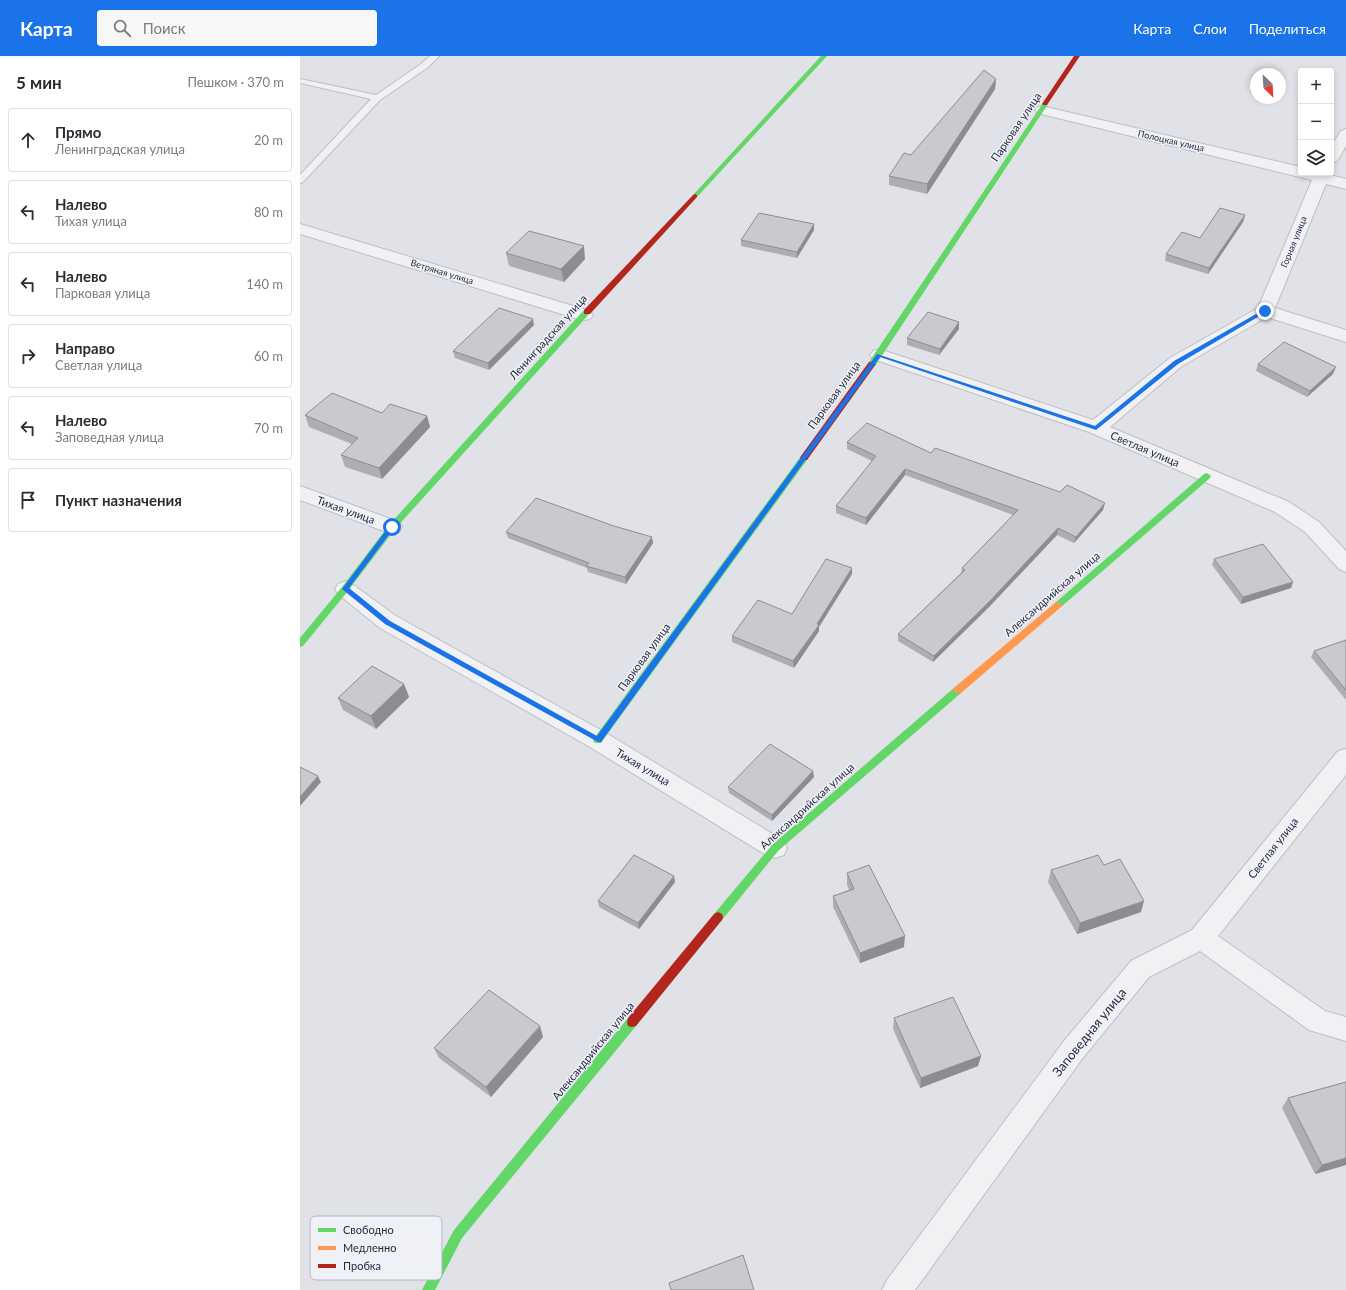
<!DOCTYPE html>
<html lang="ru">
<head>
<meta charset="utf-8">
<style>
	body { margin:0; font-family:Lato,sans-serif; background:#f7f7f7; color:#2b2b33 }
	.controls { position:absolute; right:12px; top:12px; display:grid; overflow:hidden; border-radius:4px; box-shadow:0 2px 6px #0003 }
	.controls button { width:36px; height:36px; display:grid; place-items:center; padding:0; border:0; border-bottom:1px solid #e1e1e2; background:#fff; color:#2b2b33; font:20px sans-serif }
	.compass { position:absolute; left:950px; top:12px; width:36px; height:36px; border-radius:50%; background:#fff; box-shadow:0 2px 6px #0003; rotate:155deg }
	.stop { position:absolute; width:12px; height:12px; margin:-9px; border:3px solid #1a73e8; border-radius:50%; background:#fff }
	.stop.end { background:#1a73e8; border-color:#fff; box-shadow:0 1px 4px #0008 }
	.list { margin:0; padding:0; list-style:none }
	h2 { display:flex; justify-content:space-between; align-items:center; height:52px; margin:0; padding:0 16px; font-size:17px }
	h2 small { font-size:13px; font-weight:400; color:#7c7c81 }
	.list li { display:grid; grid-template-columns:26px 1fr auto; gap:12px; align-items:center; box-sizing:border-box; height:64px; margin:0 8px 8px; padding:0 8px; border:1px solid #e1e1e2; border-radius:4px }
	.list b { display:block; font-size:15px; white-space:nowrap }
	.list p { margin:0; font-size:13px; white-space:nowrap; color:#7c7c81 }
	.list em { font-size:13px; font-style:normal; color:#7c7c81 }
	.icon { flex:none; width:22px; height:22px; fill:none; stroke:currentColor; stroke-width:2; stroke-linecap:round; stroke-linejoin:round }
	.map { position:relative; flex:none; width:1046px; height:1234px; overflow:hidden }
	header { display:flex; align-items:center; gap:24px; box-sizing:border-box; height:56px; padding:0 20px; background:#1a73e8; color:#fff }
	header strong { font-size:19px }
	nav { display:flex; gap:22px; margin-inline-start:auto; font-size:14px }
	.search { width:280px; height:36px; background:#f7f7f7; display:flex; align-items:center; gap:10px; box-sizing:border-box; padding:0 14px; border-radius:4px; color:#7c7c81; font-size:15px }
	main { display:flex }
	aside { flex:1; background:#fff }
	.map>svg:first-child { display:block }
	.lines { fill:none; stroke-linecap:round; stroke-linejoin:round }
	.lane-casing { stroke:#bebfc5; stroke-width:2 }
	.street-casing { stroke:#bebfc5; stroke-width:2 }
	.lane { fill:#f1f1f3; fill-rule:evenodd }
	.street { fill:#f1f1f3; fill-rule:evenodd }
	.fast { fill:#63d668; fill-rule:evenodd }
	.slow { fill:#ff974d; fill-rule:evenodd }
	.jam { fill:#b3261e; fill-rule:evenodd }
	.wall { fill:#adaeb2 }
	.shaded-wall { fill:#8d8d91 }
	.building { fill:#c9cacf; stroke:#8d8d91 }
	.route { fill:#1a73e8 }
	.labels { text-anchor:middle; stroke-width:3; stroke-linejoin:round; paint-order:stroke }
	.far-street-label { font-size:9px; fill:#272b42; stroke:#eff1f7 }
	.street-label { font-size:11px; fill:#272b42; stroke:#eff1f7 }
	.near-street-label { font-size:13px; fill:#272b42; stroke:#eff1f7 }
	.key { fill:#eff1f7; stroke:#b3b6c1; stroke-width:1 }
	.key-label { font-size:11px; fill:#272b42 }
</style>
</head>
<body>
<header>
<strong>Карта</strong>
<div class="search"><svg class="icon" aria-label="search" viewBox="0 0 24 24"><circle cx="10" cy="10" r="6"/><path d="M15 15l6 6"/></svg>Поиск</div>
<nav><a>Карта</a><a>Слои</a><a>Поделиться</a></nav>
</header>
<main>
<aside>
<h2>5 мин<small>Пешком · 370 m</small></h2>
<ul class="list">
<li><svg class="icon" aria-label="ahead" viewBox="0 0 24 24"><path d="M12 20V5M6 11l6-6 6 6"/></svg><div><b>Прямо</b><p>Ленинградская улица</p></div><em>20 m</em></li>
<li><svg class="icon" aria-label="left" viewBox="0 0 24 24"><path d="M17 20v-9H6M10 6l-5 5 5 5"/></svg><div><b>Налево</b><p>Тихая улица</p></div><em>80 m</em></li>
<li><svg class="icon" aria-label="left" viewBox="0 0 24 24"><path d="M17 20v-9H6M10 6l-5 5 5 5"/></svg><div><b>Налево</b><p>Парковая улица</p></div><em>140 m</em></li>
<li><svg class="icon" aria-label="right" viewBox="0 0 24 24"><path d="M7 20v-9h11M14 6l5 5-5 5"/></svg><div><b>Направо</b><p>Светлая улица</p></div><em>60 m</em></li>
<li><svg class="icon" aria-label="left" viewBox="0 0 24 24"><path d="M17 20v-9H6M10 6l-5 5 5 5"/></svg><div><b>Налево</b><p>Заповедная улица</p></div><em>70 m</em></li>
<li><svg class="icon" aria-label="arrive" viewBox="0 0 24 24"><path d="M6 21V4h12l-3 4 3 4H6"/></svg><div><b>Пункт назначения</b></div></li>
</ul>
</aside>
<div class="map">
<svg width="1046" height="1234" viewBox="0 0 1046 1234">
	<rect width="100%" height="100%" fill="#e1e2e7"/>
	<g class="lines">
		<!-- lane casing -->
		<g class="lane-casing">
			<polygon id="lane" points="130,0 139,0 127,12 80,44 3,126 0,127 0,119 71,43 0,27 0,23 76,39 121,8"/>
		</g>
		<!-- street casing -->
		<g class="street-casing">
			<g id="street">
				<polygon points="742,50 1001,111 1001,117 1031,117 1030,119 1046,123 1046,133 1026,128 975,252 1046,274 1046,286 967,261 882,310 810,371 989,446 1019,466 1046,495 1046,516 1039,513 1005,476 975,456 789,376 573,303 570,299 573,295 579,293 585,295 793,364 870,302 958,252 1012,124 737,57 735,54 737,51"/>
				<polygon points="1046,73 1046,90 1037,105 1031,107 1031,90 1041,75"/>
				<polygon points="0,168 290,255 293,259 290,263 284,264 278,263 0,178"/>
				<polygon points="0,430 99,466 102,471 99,476 92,478 0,444"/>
				<polygon points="45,525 52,528 96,560 306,677 484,785 487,792 484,799 475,802 466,799 290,691 80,572 38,538 35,533 38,528"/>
				<polygon points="1046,693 1046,719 918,880 1025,955 1046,961 1046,985 1009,974 900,895 849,921 782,1003 615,1234 582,1234 587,1224 764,985 831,905 892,874 1038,695"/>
			</g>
		</g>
		<!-- lane -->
		<use href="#lane" class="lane"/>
		<!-- street -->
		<use href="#street" class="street"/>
		<!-- fast -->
		<g class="fast">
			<polygon points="521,0 527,0 397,141 393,141 393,139"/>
			<polygon points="743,47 748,48 575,310 569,310 569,306"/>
			<polygon points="284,254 287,254 291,256 95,473 48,535 3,590 0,591 0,582 42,531 89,469"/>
			<polygon points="504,399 508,402 507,404 301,687 295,687 293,684 295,681 501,400"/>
			<polygon points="907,417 911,420 910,422 761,551 755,551 754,549 755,547 904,418"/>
			<polygon points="658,630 661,631 663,634 661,637 478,795 422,864 418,866 414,864 413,861 414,858 472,789 655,631"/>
			<polygon points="332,961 336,962 337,966 336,970 162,1182 135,1234 122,1234 154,1174 328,962"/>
		</g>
		<!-- slow -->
		<polygon class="slow" points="758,546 762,549 761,551 661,637 655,637 653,634 655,631 755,547"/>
		<!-- jam -->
		<g class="jam">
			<polygon points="774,0 780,0 747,49 743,49 742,48"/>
			<polygon points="395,138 397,139 397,141 290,258 284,258 284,254 393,139"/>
			<polygon points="569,306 572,306 576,308 507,404 501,404 500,402 501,400"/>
			<polygon points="418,856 422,858 423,861 422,864 336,970 332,971 328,970 327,966 328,962 414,858"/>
		</g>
	</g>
	<!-- wall -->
	<g class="wall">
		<polygon points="696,23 695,33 627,138 589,129 589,120 611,99"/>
		<polygon points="945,159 943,166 908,218 865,205 866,198 900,182"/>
		<polygon points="514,174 497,202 441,190 441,184"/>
		<polygon points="206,197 285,203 264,226 209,210"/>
		<polygon points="659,266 659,273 639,299 607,289 607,282"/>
		<polygon points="234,269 189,314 155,302 153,295"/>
		<polygon points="958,308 1033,318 1007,341 956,315"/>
		<polygon points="82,357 127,360 130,371 82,423 45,411 41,399 52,388 9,371 5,359"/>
		<polygon points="547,386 631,397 803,454 774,487 757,479 689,551 633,606 598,585 598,578 661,517 662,512 713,459 605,419 566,469 536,457 536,450 572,405 547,393"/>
		<polygon points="206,476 353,487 326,528 288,516 287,512 208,482"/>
		<polygon points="914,503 993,526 991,532 941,548 912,509"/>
		<polygon points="552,518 519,571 519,575 494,612 432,586 432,580 492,558"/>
		<polygon points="1046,584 1046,644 1011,601 1014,595"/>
		<polygon points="104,628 109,641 76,673 43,654 38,642"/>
		<polygon points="514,721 472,765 429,737 428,731"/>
		<polygon points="804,809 841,856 777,878 748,826 751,814"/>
		<polygon points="547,817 604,891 560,907 533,851 533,840 549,834 547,829"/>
		<polygon points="375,826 339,873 299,851 298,845"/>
		<polygon points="594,962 681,1000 678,1010 620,1032 593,973"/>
		<polygon points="243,981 191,1041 139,1002 134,992"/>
		<polygon points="1046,1026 1046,1109 1015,1118 982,1052 988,1042"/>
	</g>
	<!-- shaded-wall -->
	<g class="shaded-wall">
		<polygon points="696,23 695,33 627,138 627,128"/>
		<polygon points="945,159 943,166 908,218 909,212"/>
		<polygon points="514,168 514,174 497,202 497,196"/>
		<polygon points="284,190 285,203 264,226 261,213"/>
		<polygon points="233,263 234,269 189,314 188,307"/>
		<polygon points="659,266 659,273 639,299 640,293"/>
		<polygon points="1036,311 1033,318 1007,341 1010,335"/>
		<polygon points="127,360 130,371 82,423 79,412"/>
		<polygon points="605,413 605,419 566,469 566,462"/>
		<polygon points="805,447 803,454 774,487 776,481"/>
		<polygon points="758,472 757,479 689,551 633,606 634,600"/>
		<polygon points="352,481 353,487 326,528 325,521"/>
		<polygon points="552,512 552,518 519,571 519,575 494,612 493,605"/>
		<polygon points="993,526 991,532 941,548 943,541"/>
		<polygon points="104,628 109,641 76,673 71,660"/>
		<polygon points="513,715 514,721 472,765 472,759"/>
		<polygon points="18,720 21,726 0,750 0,741"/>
		<polygon points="374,820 375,826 339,873 338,867"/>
		<polygon points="844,845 841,856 777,878 780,867"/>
		<polygon points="605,880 604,891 560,907 560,897"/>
		<polygon points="240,970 243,981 191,1041 186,1031"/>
		<polygon points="681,1000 678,1010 620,1032 621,1022"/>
		<polygon points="1046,1102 1046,1109 1015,1118 1022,1109"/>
	</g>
	<!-- building -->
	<g class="building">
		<polygon points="684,14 696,23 627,128 589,120 604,97 611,99"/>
		<polygon points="920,152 945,159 909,212 866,198 882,176 900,182"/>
		<polygon points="459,157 514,168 497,196 441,184"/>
		<polygon points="229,175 284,190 261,213 206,197"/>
		<polygon points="199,252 233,263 188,307 153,295"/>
		<polygon points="628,256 659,266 640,293 607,282"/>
		<polygon points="984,286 1036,311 1010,335 958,308"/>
		<polygon points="32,337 82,357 90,348 127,360 79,412 41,399 58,382 5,359"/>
		<polygon points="567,367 631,397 635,392 760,436 767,429 805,447 776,481 758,472 690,545 634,600 598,578 665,514 662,512 718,454 605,413 566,462 536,450 576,400 547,386"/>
		<polygon points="236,442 314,470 352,481 325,521 286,510 289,507 206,476"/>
		<polygon points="963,488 993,526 943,541 914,503"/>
		<polygon points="526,503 552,512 517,568 519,569 493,605 432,580 458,544 492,558"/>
		<polygon points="1046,584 1046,634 1014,595"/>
		<polygon points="72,610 104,628 71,660 38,642"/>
		<polygon points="470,688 513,715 472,759 428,731"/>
		<polygon points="0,711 18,720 0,741"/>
		<polygon points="334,799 374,820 338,867 298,845"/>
		<polygon points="798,799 804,809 820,803 844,845 780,867 751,814"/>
		<polygon points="569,809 605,880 560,897 533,840 554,833 547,817"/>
		<polygon points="189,934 240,970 186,1031 134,992"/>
		<polygon points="653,941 681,1000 621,1022 594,962"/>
		<polygon points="1046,1026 1046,1102 1022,1109 988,1042"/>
		<polygon points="443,1199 454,1234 371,1234 369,1227"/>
	</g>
	<!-- route -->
	<polygon class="route" points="963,254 968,255 878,308 796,374 580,301 301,686 298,686 85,568 42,533 90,469 94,469 94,472 49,532 90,565 297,680 577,298 795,370 874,305"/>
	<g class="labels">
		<!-- far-street labels -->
		<g class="far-street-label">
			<text transform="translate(871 85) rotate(13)" y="3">Полоцкая улица</text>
			<text transform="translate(994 186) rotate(-68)" y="3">Горная улица</text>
			<text transform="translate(142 216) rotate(17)" y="3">Ветряная улица</text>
		</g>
		<!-- street labels -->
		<g class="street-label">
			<text transform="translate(716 71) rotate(-56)" y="4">Парковая улица</text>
			<text transform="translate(248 281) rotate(-48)" y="4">Ленинградская улица</text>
			<text transform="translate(534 339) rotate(-54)" y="4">Парковая улица</text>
			<text transform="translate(845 393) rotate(23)" y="4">Светлая улица</text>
			<text transform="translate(46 454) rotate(20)" y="4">Тихая улица</text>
			<text transform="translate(752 538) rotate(-41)" y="4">Александрийская улица</text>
			<text transform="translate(344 601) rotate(-54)" y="4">Парковая улица</text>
			<text transform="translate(343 711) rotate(31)" y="4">Тихая улица</text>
			<text transform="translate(507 750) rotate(-42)" y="4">Александрийская улица</text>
			<text transform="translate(973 792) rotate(-52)" y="4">Светлая улица</text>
			<text transform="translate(293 995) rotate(-51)" y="4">Александрийская улица</text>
		</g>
		<!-- near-street labels -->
		<g class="near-street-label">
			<text transform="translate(789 976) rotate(-51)" y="5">Заповедная улица</text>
		</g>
	</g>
	<!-- legend -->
	<rect x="10" y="1160" width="132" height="64" rx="6" class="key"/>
	<rect x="18" y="1172" width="18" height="4" fill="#63d668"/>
	<rect x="18" y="1190" width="18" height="4" fill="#ff974d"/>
	<rect x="18" y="1208" width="18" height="4" fill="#b3261e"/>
	<g class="key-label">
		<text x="43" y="1178">Свободно</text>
		<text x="43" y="1196">Медленно</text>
		<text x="43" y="1214">Пробка</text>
	</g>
</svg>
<div class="controls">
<button>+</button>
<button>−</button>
<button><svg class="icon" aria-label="layers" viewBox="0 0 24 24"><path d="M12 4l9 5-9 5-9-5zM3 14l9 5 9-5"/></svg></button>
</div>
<svg class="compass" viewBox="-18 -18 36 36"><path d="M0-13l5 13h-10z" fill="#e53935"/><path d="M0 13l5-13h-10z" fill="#7c7c81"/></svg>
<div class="stop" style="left:92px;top:471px"></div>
<div class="stop end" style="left:965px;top:255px"></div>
</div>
</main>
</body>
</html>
